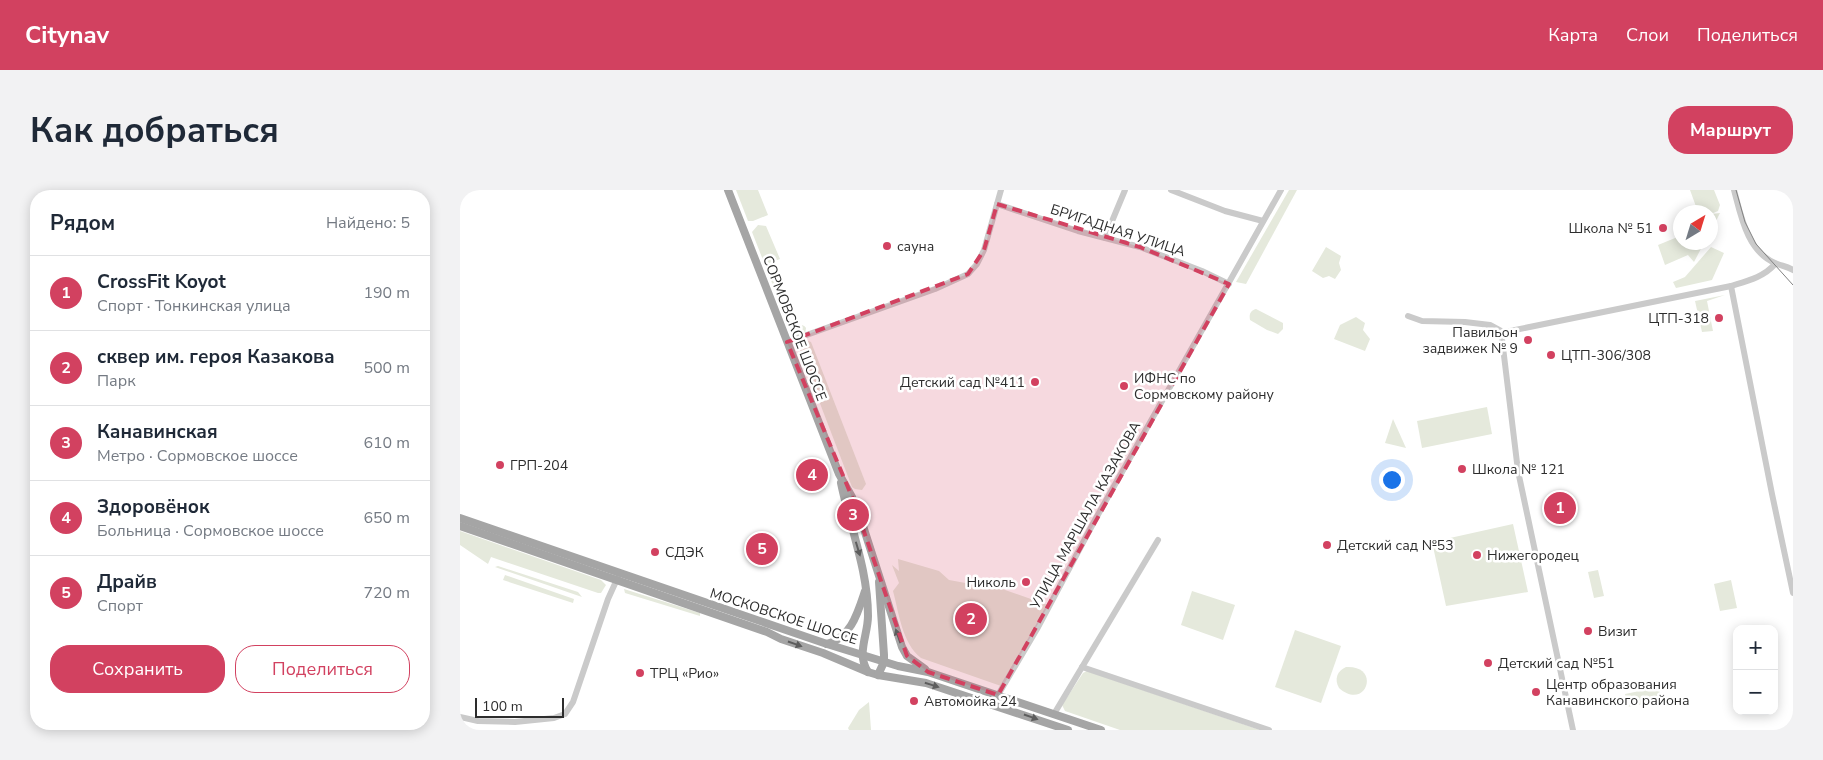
<!DOCTYPE html>
<html lang="ru">
<head>
<meta charset="utf-8">
<style>
	body { margin:0; font-family:"Nunito Sans",sans-serif; background:#f2f2f3; color:#1f2937 }
	.controls { position:absolute; right:15px; bottom:15px; display:grid; overflow:hidden; border-radius:10px; box-shadow:0 2px 12px #0003 }
	.controls button { width:45px; height:45px; display:grid; place-items:center; padding:0; border:0; border-bottom:1px solid #e0e1e3; background:#fff; color:#1f2937; font:25px sans-serif }
	.compass { position:absolute; left:1213px; top:15px; width:45px; height:45px; border-radius:50%; background:#fff; box-shadow:0 2px 12px #0003; rotate:38deg }
	.scale { position:absolute; left:15px; bottom:12px; width:89px; box-sizing:border-box; padding-left:5px; border:2px solid #2d2d2d; border-top:0; font-size:14px; line-height:18px; white-space:nowrap; color:#2d2d2d; -webkit-text-stroke:4px #fff; paint-order:stroke }
	.you { position:absolute; left:931px; top:289px; width:18px; height:18px; margin:-12px; border:4px solid #fff; border-radius:50%; background:#1a73e8; box-shadow:0 0 0 8px #1a73e833 }
	.badge { display:grid; place-items:center; width:32px; height:32px; border-radius:50%; background:#d24160; color:#fff; font-size:16px; font-weight:700 }
	.pin { position:absolute; translate:-50% -50%; border:2px solid #fff; box-shadow:0 1px 5px #0006 }
	.list { margin:0; padding:0; list-style:none }
	h2 { display:flex; justify-content:space-between; align-items:center; height:65px; margin:0; padding:0 20px; font-size:21px }
	h2 small { font-size:16px; font-weight:400; color:#747a83 }
	.list li { display:grid; grid-template-columns:32px 1fr auto; gap:15px; align-items:center; box-sizing:border-box; height:75px; padding:0 20px; border-top:1px solid #e0e1e3 }
	.list b { display:block; font-size:19px; white-space:nowrap }
	.list p { margin:0; font-size:16px; white-space:nowrap; color:#747a83 }
	.list em { font-size:16px; font-style:normal; color:#747a83 }
	.actions { display:flex; gap:10px; padding:15px 20px }
	.actions a { flex:1; padding:11px 0; border:1px solid #d24160; border-radius:20px; text-align:center; font-size:18px; color:#d24160 }
	.actions .main { background:#d24160; color:#fff }
	.map { position:relative; flex:none; width:1333px; height:540px; overflow:hidden; border-radius:20px }
	header { display:flex; align-items:center; gap:30px; box-sizing:border-box; height:70px; padding:0 25px; background:#d24160; color:#fff }
	header strong { font-size:24px }
	nav { display:flex; gap:28px; margin-inline-start:auto; font-size:18px }
	.intro { display:flex; align-items:center; justify-content:space-between; box-sizing:border-box; height:120px; padding:0 30px }
	h1 { margin:0; font-size:35px }
	.button { padding:12px 22px; border-radius:20px; background:#d24160; color:#fff; font-size:18px; font-weight:700 }
	main { display:flex; gap:30px; padding:0 30px }
	aside { flex:1; background:#fff; border-radius:20px; box-shadow:0 2px 12px #0003 }
	.map>svg:first-child { display:block }
	.green { fill:#e5e9dc }
	.lines { fill:none; stroke-linecap:round; stroke-linejoin:round }
	.minor { stroke:#cacaca; stroke-width:6 }
	.major { stroke:#a5a5a5; stroke-width:8 }
	.tram { stroke:#828282; stroke-width:1 }
	.oneway { fill:#5d5d5d }
	.marked { fill:#d24160; fill-opacity:0.2; stroke:#d24160; stroke-width:4; stroke-dasharray:10 6; stroke-linejoin:round }
	.poi-dot { fill:#d24160; stroke:#fff; stroke-width:2 }
	.labels { text-anchor:middle; stroke-width:5; stroke-linejoin:round; paint-order:stroke }
	.poi-label { font-size:14px; fill:#2d2d2d; stroke:#fff; text-anchor:start }
	.street-label { font-size:14px; fill:#2d2d2d; stroke:#fff }
</style>
</head>
<body>
<header>
<strong>Citynav</strong>
<nav><a>Карта</a><a>Слои</a><a>Поделиться</a></nav>
</header>
<div class="intro"><h1>Как добраться</h1><a class="button">Маршрут</a></div>
<main>
<aside>
<h2>Рядом<small>Найдено: 5</small></h2>
<ul class="list">
<li><span class="badge">1</span><div><b>CrossFit Koyot</b><p>Спорт · Тонкинская улица</p></div><em>190 m</em></li>
<li><span class="badge">2</span><div><b>сквер им. героя Казакова</b><p>Парк</p></div><em>500 m</em></li>
<li><span class="badge">3</span><div><b>Канавинская</b><p>Метро · Сормовское шоссе</p></div><em>610 m</em></li>
<li><span class="badge">4</span><div><b>Здоровёнок</b><p>Больница · Сормовское шоссе</p></div><em>650 m</em></li>
<li><span class="badge">5</span><div><b>Драйв</b><p>Спорт</p></div><em>720 m</em></li>
</ul>
<div class="actions"><a class="main">Сохранить</a><a>Поделиться</a></div>
</aside>
<div class="map">
<svg width="1333" height="540" viewBox="0 0 1333 540">
	<rect width="100%" height="100%" fill="#fff"/>
	<!-- green -->
	<g class="green">
		<polygon points="276,0 298,0 308,25 293,31 288,31"/>
		<polygon points="829,0 837,0 786,94 776,92"/>
		<polygon points="1230,0 1254,0 1260,15 1258,21 1251,24 1260,23 1251,41 1250,22 1238,22"/>
		<path d="M298,35L306,36L320,69L307,74L331,138C337,137 342,132 346,138L345,144L333,146L332,144L292,42Z"/>
		<polygon points="1220,46 1220,52 1244,53 1234,72 1228,65 1205,75 1198,55"/>
		<polygon points="866,57 881,66 879,73 881,80 875,89 869,86 863,88 852,81"/>
		<polygon points="1251,57 1264,63 1252,90 1216,98 1213,92 1225,87"/>
		<polygon points="1265,105 1247,111 1253,141 1242,142 1235,111"/>
		<path d="M796,119L823,133V139L818,144L807,140L790,130C789,124 790,121 796,119Z"/>
		<polygon points="896,127 905,133 903,140 910,149 905,161 874,149 880,135"/>
		<polygon points="346,150 351,152 406,294 402,300 395,299 392,297 338,156"/>
		<polygon points="1027,217 1032,244 962,258 957,231"/>
		<polygon points="933,229 946,258 925,253"/>
		<polygon points="1053,334 1068,402 986,416 972,352"/>
		<polygon points="0,341 141,390 146,395 141,403 138,403 31,367 28,374 0,355"/>
		<path d="M438,369L479,381L489,390L522,396L525,393L588,415L541,496L461,468C442,453 439,423 433,401L439,393L432,375L439,381Z"/>
		<polygon points="38,376 118,402 122,407 35,377"/>
		<polygon points="1138,380 1144,406 1134,408 1128,382"/>
		<polygon points="45,385 114,409 113,413 43,390"/>
		<polygon points="1271,390 1277,418 1260,421 1254,394"/>
		<polygon points="164,399 240,423 240,426 165,403"/>
		<polygon points="732,401 775,415 763,450 721,435"/>
		<polygon points="835,440 881,456 861,513 815,497"/>
		<path d="M886,477C922,475 906,522 879,498C874,489 877,481 886,477Z"/>
		<polygon points="627,481 800,540 660,540 605,521 602,515 623,483"/>
		<polygon points="1199,497 1201,511 1167,517 1165,504"/>
		<polygon points="409,512 411,540 389,540 388,538 399,520"/>
	</g>
	<g class="lines">
		<!-- minor -->
		<g class="minor">
			<polyline points="711,0 765,21 803,31"/>
			<path d="M1274,0C1281,26 1287,61 1315,73C1321,76 1327,76 1333,80"/>
			<polyline points="537,14 618,41 680,57 742,81 769,94"/>
			<polyline points="645,48 665,0"/>
			<polyline points="1271,96 1312,304 1333,403"/>
			<path d="M948,126L962,131L1005,132L1030,135L1041,141H1050L1271,96C1287,91 1304,87 1315,74"/>
			<polyline points="1041,141 1058,281 1113,540"/>
			<polyline points="327,152 475,99 508,84 517,74 524,60 541,0"/>
			<polyline points="622,477 809,540"/>
			<polyline points="538,505 577,439 635,330 821,0"/>
			<polyline points="594,524 698,350"/>
			<polyline points="0,527 18,531 55,532 94,528 105,524 113,512 148,409 158,387"/>
		</g>
		<!-- major -->
		<g class="major">
			<polyline points="268,0 379,284 392,307 403,336 442,457 447,466 465,479"/>
			<path d="M381,293C390,337 408,380 408,426C408,445 396,464 408,482"/>
			<polyline points="0,328 367,454 438,476 468,482 641,540"/>
			<polyline points="0,336 307,442 321,449 363,463 408,482 418,485 466,493 608,540"/>
			<path d="M367,454C391,448 398,422 405,401"/>
			<polyline points="418,485 424,472 424,465 419,392"/>
		</g>
		<!-- tram -->
		<polyline class="tram" points="1276,0 1285,32 1296,54 1333,95"/>
	</g>
	<!-- one-way arrows -->
	<defs><path id="oneway-solid" d="M-6-.8H1V-3.2L6.5 0L1 3.2V.8H-6Z" transform="scale(1.25)"/></defs>
	<g class="oneway">
		<use href="#oneway-solid" transform="translate(398 359) rotate(73)"/>
		<use href="#oneway-solid" transform="translate(438 446) rotate(-109)"/>
		<use href="#oneway-solid" transform="translate(335 454) rotate(19)"/>
		<use href="#oneway-solid" transform="translate(472 495) rotate(17)"/>
		<use href="#oneway-solid" transform="translate(571 527) rotate(19)"/>
	</g>
	<!-- marked area -->
	<path class="marked" d="M537,14L680,57L769,94L538,505L468,482L447,466L392,307L327,152L508,84L524,60Z"/>
	<!-- markers -->
	<g class="poi-dot">
		<circle cx="1203" cy="38" r="5"/>
		<circle cx="427" cy="56" r="5"/>
		<circle cx="1259" cy="128" r="5"/>
		<circle cx="1068" cy="150" r="5"/>
		<circle cx="1091" cy="165" r="5"/>
		<circle cx="575" cy="192" r="5"/>
		<circle cx="664" cy="196" r="5"/>
		<circle cx="40" cy="275" r="5"/>
		<circle cx="1002" cy="279" r="5"/>
		<circle cx="867" cy="355" r="5"/>
		<circle cx="195" cy="362" r="5"/>
		<circle cx="1017" cy="365" r="5"/>
		<circle cx="566" cy="392" r="5"/>
		<circle cx="1128" cy="441" r="5"/>
		<circle cx="1028" cy="473" r="5"/>
		<circle cx="180" cy="483" r="5"/>
		<circle cx="1076" cy="502" r="5"/>
		<circle cx="454" cy="511" r="5"/>
	</g>
	<g class="labels">
		<!-- poi labels -->
		<g class="poi-label">
			<text x="1193" y="43" text-anchor="end">Школа № 51</text>
			<text x="437" y="61">сауна</text>
			<text x="1249" y="133" text-anchor="end">ЦТП-318</text>
			<text x="1058" y="147" text-anchor="end">Павильон<tspan x="1058" dy="16">задвижек № 9</tspan></text>
			<text x="1101" y="170">ЦТП-306/308</text>
			<text x="674" y="193">ИФНС по<tspan x="674" dy="16">Сормовскому району</tspan></text>
			<text x="565" y="197" text-anchor="end">Детский сад №411</text>
			<text x="50" y="280">ГРП-204</text>
			<text x="1012" y="284">Школа № 121</text>
			<text x="877" y="360">Детский сад №53</text>
			<text x="205" y="367">СДЭК</text>
			<text x="1027" y="370">Нижегородец</text>
			<text x="556" y="397" text-anchor="end">Николь</text>
			<text x="1138" y="446">Визит</text>
			<text x="1038" y="478">Детский сад №51</text>
			<text x="190" y="488">ТРЦ «Рио»</text>
			<text x="1086" y="499">Центр образования<tspan x="1086" dy="16">Канавинского района</tspan></text>
			<text x="464" y="516">Автомойка 24</text>
		</g>
		<!-- street labels -->
		<g class="street-label">
			<text transform="translate(658 40) rotate(18)" y="5">БРИГАДНАЯ УЛИЦА</text>
			<text transform="translate(335 138) rotate(69)" y="5">СОРМОВСКОЕ ШОССЕ</text>
			<text transform="translate(625 325) rotate(-61)" y="5">УЛИЦА МАРШАЛА КАЗАКОВА</text>
			<text transform="translate(324 426) rotate(18)" y="5">МОСКОВСКОЕ ШОССЕ</text>
		</g>
	</g>
</svg>
<div class="controls">
<button>+</button>
<button>−</button>
</div>
<svg class="compass" viewBox="-18 -18 36 36"><path d="M0-13l5 13h-10z" fill="#e53935"/><path d="M0 13l5-13h-10z" fill="#747a83"/></svg>
<div class="scale">100 m</div>
<div class="you"></div>
<div class="pin badge" style="left:1100px;top:318px">1</div>
<div class="pin badge" style="left:511px;top:429px">2</div>
<div class="pin badge" style="left:393px;top:325px">3</div>
<div class="pin badge" style="left:352px;top:285px">4</div>
<div class="pin badge" style="left:302px;top:359px">5</div>
</div>
</main>
</body>
</html>
